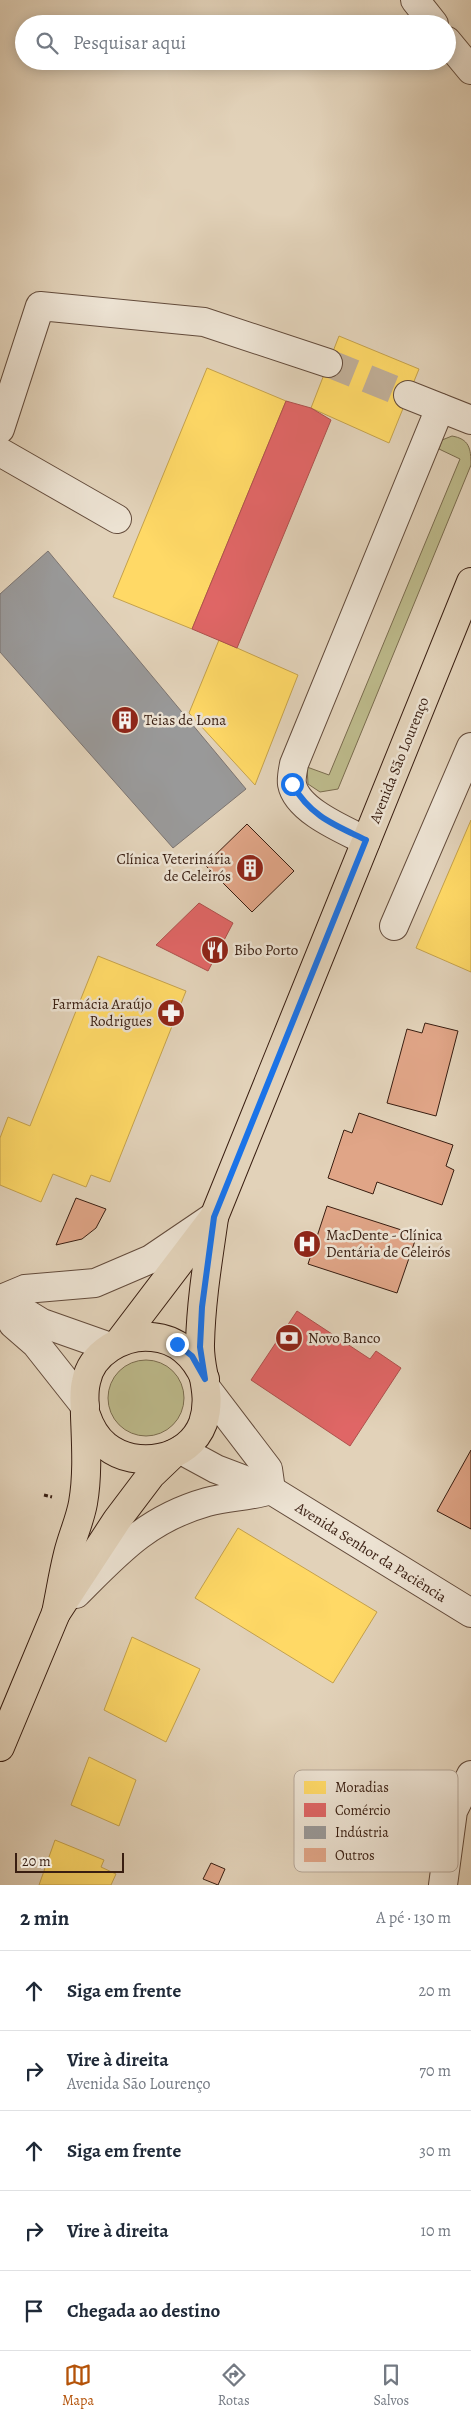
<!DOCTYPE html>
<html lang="pt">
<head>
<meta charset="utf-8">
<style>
	body { margin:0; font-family:Alegreya,serif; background:#f2f2f3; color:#1f2937 }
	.scale { position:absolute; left:15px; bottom:12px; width:109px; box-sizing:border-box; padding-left:5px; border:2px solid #391e11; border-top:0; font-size:14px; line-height:18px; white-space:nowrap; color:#391e11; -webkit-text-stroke:4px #ece2d2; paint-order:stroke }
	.stop { position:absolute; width:15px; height:15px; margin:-11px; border:4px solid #1a73e8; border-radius:50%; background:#fff }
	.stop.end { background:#1a73e8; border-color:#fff; box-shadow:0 1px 5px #0008 }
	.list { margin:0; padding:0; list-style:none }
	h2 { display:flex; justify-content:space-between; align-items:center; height:65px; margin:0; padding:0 20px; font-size:21px }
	h2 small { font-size:16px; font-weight:400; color:#747a83 }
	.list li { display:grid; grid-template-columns:32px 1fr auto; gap:15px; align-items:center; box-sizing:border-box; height:80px; padding:0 20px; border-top:1px solid #e0e1e3 }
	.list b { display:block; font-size:19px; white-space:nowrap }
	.list p { margin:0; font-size:16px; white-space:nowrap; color:#747a83 }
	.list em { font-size:16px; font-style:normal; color:#747a83 }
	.icon { flex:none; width:28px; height:28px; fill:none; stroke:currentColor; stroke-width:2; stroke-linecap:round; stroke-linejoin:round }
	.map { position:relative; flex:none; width:471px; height:1885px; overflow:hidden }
	.search { position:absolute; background:#fff; box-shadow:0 2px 12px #0003; left:15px; right:15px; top:15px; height:55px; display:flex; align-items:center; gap:12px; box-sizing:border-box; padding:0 18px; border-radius:28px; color:#747a83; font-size:19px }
	.sheet { height:465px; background:#fff }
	nav { display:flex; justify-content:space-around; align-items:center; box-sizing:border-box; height:70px; border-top:1px solid #e0e1e3; background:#fff; font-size:14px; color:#747a83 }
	nav a { display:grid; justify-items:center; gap:2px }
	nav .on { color:#b45309 }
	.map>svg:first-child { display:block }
	.green { fill:#bcb98a; stroke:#7a6c4e }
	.homes { fill:#ffd966; stroke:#c4a14c }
	.shops { fill:#e06666; stroke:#ae504c }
	.industry { fill:#999; stroke:#7c7470 }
	.building { fill:#e0a587; stroke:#391e11 }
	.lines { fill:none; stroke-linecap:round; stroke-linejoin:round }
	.minor-tunnel { stroke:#c0ae97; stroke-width:28; stroke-dasharray:28 14; stroke-linecap:butt }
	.minor-casing { stroke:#634b3b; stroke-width:30 }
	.major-casing { stroke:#391e11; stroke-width:30 }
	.path { stroke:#391e11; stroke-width:3; stroke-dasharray:4 2.5; stroke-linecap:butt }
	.minor { stroke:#ece2d2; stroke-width:28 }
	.major { stroke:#e2d2b9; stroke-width:28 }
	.route { stroke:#1a73e8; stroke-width:6 }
	.labels { text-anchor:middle; stroke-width:5; stroke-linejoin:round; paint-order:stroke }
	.poi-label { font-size:15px; fill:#391e11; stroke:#ece2d2; text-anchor:start }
	.street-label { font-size:15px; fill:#391e11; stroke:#ece2d2 }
	.key { fill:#ece2d2; stroke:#b6a798; stroke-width:1 }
	.key-label { font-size:14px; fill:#391e11 }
</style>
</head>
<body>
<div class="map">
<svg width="471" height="1885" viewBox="0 0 471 1885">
	<rect width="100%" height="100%" fill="#e2d2b9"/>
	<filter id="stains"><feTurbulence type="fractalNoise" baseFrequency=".004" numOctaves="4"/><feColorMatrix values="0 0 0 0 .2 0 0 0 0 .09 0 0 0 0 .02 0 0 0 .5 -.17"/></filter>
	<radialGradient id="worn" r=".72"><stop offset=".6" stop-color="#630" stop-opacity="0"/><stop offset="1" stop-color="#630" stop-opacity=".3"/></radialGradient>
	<!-- green -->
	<g class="green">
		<path d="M452,436C469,439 471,448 471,465L338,789L320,792L308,784L307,767L329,775L460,459L439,449L442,440Z"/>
		<circle cx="146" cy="1398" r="38"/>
	</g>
	<!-- homes -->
	<g class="homes">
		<polygon points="339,336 419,369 389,443 311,408"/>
		<polygon points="207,368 286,401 192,629 113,597"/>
		<polygon points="219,640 298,675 255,785 189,713"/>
		<polygon points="471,820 471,972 416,948"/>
		<polygon points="98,956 186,991 110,1182 91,1175 86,1187 53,1174 41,1202 0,1185 0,1138 8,1117 30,1126"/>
		<polygon points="238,1528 377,1612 333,1683 195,1598"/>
		<polygon points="132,1637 200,1669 166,1742 104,1710"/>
		<polygon points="89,1757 136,1780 119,1826 71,1805"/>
		<polygon points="55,1840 104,1860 101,1867 116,1874 111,1885 39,1885"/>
	</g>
	<!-- shops -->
	<g class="shops">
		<polygon points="286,401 311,408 331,420 237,648 192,629"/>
		<polygon points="199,903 233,923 208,971 156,945"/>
		<polygon points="297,1311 370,1359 376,1351 401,1368 350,1446 251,1380"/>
	</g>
	<!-- industry -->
	<polygon class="industry" points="48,551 246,789 173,848 0,652 0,594"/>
	<!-- building -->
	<g class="building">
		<polygon points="247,824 294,871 252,912 205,865"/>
		<polygon points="425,1023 458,1031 436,1116 387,1103 407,1029 422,1033"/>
		<polygon points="359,1113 453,1145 446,1166 454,1170 442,1205 377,1182 373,1194 328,1178 344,1130 352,1133"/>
		<polygon points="76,1198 106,1209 96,1228 82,1239 56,1245"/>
		<polygon points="327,1206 417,1235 397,1293 308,1264"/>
		<polygon points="471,1450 471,1529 437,1511"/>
		<polygon points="211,1863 225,1869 218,1885 203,1879"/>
	</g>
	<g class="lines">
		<!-- minor-tunnel -->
		<polyline class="minor-tunnel" points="328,363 408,395"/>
		<!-- minor casing -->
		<g class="minor-casing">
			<g id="minor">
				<polyline points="415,0 434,24"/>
				<polyline points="447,41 471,70"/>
				<polyline points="408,395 471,420"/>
				<polyline points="0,429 40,306 204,322 328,363"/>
				<polyline points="0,452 117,519"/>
				<path d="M366,841C345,830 297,811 292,784C291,778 293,770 294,764L440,408"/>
				<polyline points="394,926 471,747"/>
				<polyline points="1,1299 25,1289 95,1283 151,1259 210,1219"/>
				<polyline points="1,1299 13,1324 36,1344 85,1406"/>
				<polyline points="6,1301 42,1323 110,1347"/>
				<polyline points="207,1389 268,1469 271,1490"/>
				<polyline points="181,1450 216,1469 271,1490 471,1613"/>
				<path d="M76,1594C118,1552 147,1519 207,1502C229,1496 248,1497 271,1490"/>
				<polyline points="443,1885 453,1811 471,1775"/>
			</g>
		</g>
		<!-- major casing -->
		<g class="major-casing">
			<g id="major">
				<polyline points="119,1342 214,1217 471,582"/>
				<path d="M86,1415C90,1427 96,1438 106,1446C136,1470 189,1461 203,1423C213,1393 199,1372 200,1344C201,1301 208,1260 214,1218"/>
				<path d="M56,1613C60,1594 63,1574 68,1554C72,1537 80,1520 83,1503C88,1475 86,1444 85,1416C85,1404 83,1394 86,1382C91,1353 124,1334 152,1337C178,1339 195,1356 205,1379"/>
				<polyline points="0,1747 56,1613 117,1520 151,1475 173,1454"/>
			</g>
		</g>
		<!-- path -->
		<polyline class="path" points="44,1495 52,1497"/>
		<!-- minor -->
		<use href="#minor" class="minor"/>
		<!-- major -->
		<use href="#major" class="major"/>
	</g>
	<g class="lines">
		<!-- route -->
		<path class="route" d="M177,1344L192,1356L205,1379L200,1347L202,1307L214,1217L366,840C335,825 311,817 292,784"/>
	</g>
	<!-- icons -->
	<defs>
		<g id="building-disc" transform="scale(1.4375)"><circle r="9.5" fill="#8f2418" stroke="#ece2d2"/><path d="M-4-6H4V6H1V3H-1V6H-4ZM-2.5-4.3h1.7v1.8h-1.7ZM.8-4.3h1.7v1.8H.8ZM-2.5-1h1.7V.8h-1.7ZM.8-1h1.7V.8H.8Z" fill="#fff"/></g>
		<g id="restaurant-disc" transform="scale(1.4375)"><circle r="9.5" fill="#8f2418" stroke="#ece2d2"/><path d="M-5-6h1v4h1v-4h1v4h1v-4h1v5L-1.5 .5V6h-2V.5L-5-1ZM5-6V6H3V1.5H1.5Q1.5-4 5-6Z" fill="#fff"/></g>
		<g id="pharmacy-disc" transform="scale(1.4375)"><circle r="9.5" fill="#8f2418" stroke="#ece2d2"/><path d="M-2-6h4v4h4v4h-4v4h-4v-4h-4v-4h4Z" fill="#fff"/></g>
		<g id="hospital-disc" transform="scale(1.4375)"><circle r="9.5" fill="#8f2418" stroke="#ece2d2"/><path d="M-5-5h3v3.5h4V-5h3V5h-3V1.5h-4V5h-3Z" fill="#fff"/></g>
		<g id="bank-disc" transform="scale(1.4375)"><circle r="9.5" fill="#8f2418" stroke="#ece2d2"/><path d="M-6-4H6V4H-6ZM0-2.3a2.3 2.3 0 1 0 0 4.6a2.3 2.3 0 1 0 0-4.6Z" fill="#fff"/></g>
	</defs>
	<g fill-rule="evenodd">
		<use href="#building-disc" x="125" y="720"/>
		<use href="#building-disc" x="250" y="868"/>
		<use href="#restaurant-disc" x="215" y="950"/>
		<use href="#pharmacy-disc" x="171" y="1013"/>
		<use href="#hospital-disc" x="307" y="1244"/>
		<use href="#bank-disc" x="289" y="1338"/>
	</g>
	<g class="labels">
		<!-- poi labels -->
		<g class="poi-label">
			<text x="144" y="725">Teias de Lona</text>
			<text x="231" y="864" text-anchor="end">Clínica Veterinária<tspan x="231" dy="17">de Celeirós</tspan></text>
			<text x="234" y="955">Bibo Porto</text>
			<text x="152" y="1009" text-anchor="end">Farmácia Araújo<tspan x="152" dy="17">Rodrigues</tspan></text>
			<text x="326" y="1240">MacDente - Clínica<tspan x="326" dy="17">Dentária de Celeirós</tspan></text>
			<text x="308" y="1343">Novo Banco</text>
		</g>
		<!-- street labels -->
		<g class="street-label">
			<text transform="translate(399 760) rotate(-68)" y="5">Avenida São Lourenço</text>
			<text transform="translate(371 1552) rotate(32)" y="5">Avenida Senhor da Paciência</text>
		</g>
	</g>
	<!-- legend -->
	<rect x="294" y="1770" width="164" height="102" rx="8" class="key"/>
	<rect x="304" y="1781" width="22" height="13" fill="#ffd966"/>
	<rect x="304" y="1803" width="22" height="14" fill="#e06666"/>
	<rect x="304" y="1826" width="22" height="13" fill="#999"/>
	<rect x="304" y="1848" width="22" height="14" fill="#e0a587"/>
	<g class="key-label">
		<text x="335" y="1792">Moradias</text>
		<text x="335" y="1815">Comércio</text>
		<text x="335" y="1837">Indústria</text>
		<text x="335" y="1860">Outros</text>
	</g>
	<rect width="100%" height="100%" filter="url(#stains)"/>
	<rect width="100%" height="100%" fill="url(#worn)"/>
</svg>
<div class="scale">20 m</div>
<div class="stop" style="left:292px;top:784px"></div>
<div class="stop end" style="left:177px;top:1344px"></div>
<div class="search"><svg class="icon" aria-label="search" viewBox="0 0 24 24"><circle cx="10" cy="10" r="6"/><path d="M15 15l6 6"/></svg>Pesquisar aqui</div>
</div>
<section class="sheet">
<h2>2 min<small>A pé · 130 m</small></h2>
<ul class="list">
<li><svg class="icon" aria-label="ahead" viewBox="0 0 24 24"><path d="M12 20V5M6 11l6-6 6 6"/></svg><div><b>Siga em frente</b></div><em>20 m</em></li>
<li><svg class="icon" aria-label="right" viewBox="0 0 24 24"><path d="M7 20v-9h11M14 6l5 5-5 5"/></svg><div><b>Vire à direita</b><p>Avenida São Lourenço</p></div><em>70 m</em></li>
<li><svg class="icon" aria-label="ahead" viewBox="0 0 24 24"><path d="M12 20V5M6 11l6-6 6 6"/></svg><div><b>Siga em frente</b></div><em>30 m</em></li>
<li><svg class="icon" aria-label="right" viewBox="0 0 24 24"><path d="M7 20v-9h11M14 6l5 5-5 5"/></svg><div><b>Vire à direita</b></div><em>10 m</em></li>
<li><svg class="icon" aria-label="arrive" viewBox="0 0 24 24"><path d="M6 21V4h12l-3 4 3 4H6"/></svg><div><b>Chegada ao destino</b></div></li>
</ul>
</section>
<nav>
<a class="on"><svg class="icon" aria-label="map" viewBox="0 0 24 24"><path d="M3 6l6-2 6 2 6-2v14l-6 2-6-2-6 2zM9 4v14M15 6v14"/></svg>Mapa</a>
<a><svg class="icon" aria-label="directions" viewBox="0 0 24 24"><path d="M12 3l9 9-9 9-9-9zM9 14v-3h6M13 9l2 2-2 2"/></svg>Rotas</a>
<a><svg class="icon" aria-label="saved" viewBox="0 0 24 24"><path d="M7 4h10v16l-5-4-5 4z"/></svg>Salvos</a>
</nav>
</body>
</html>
